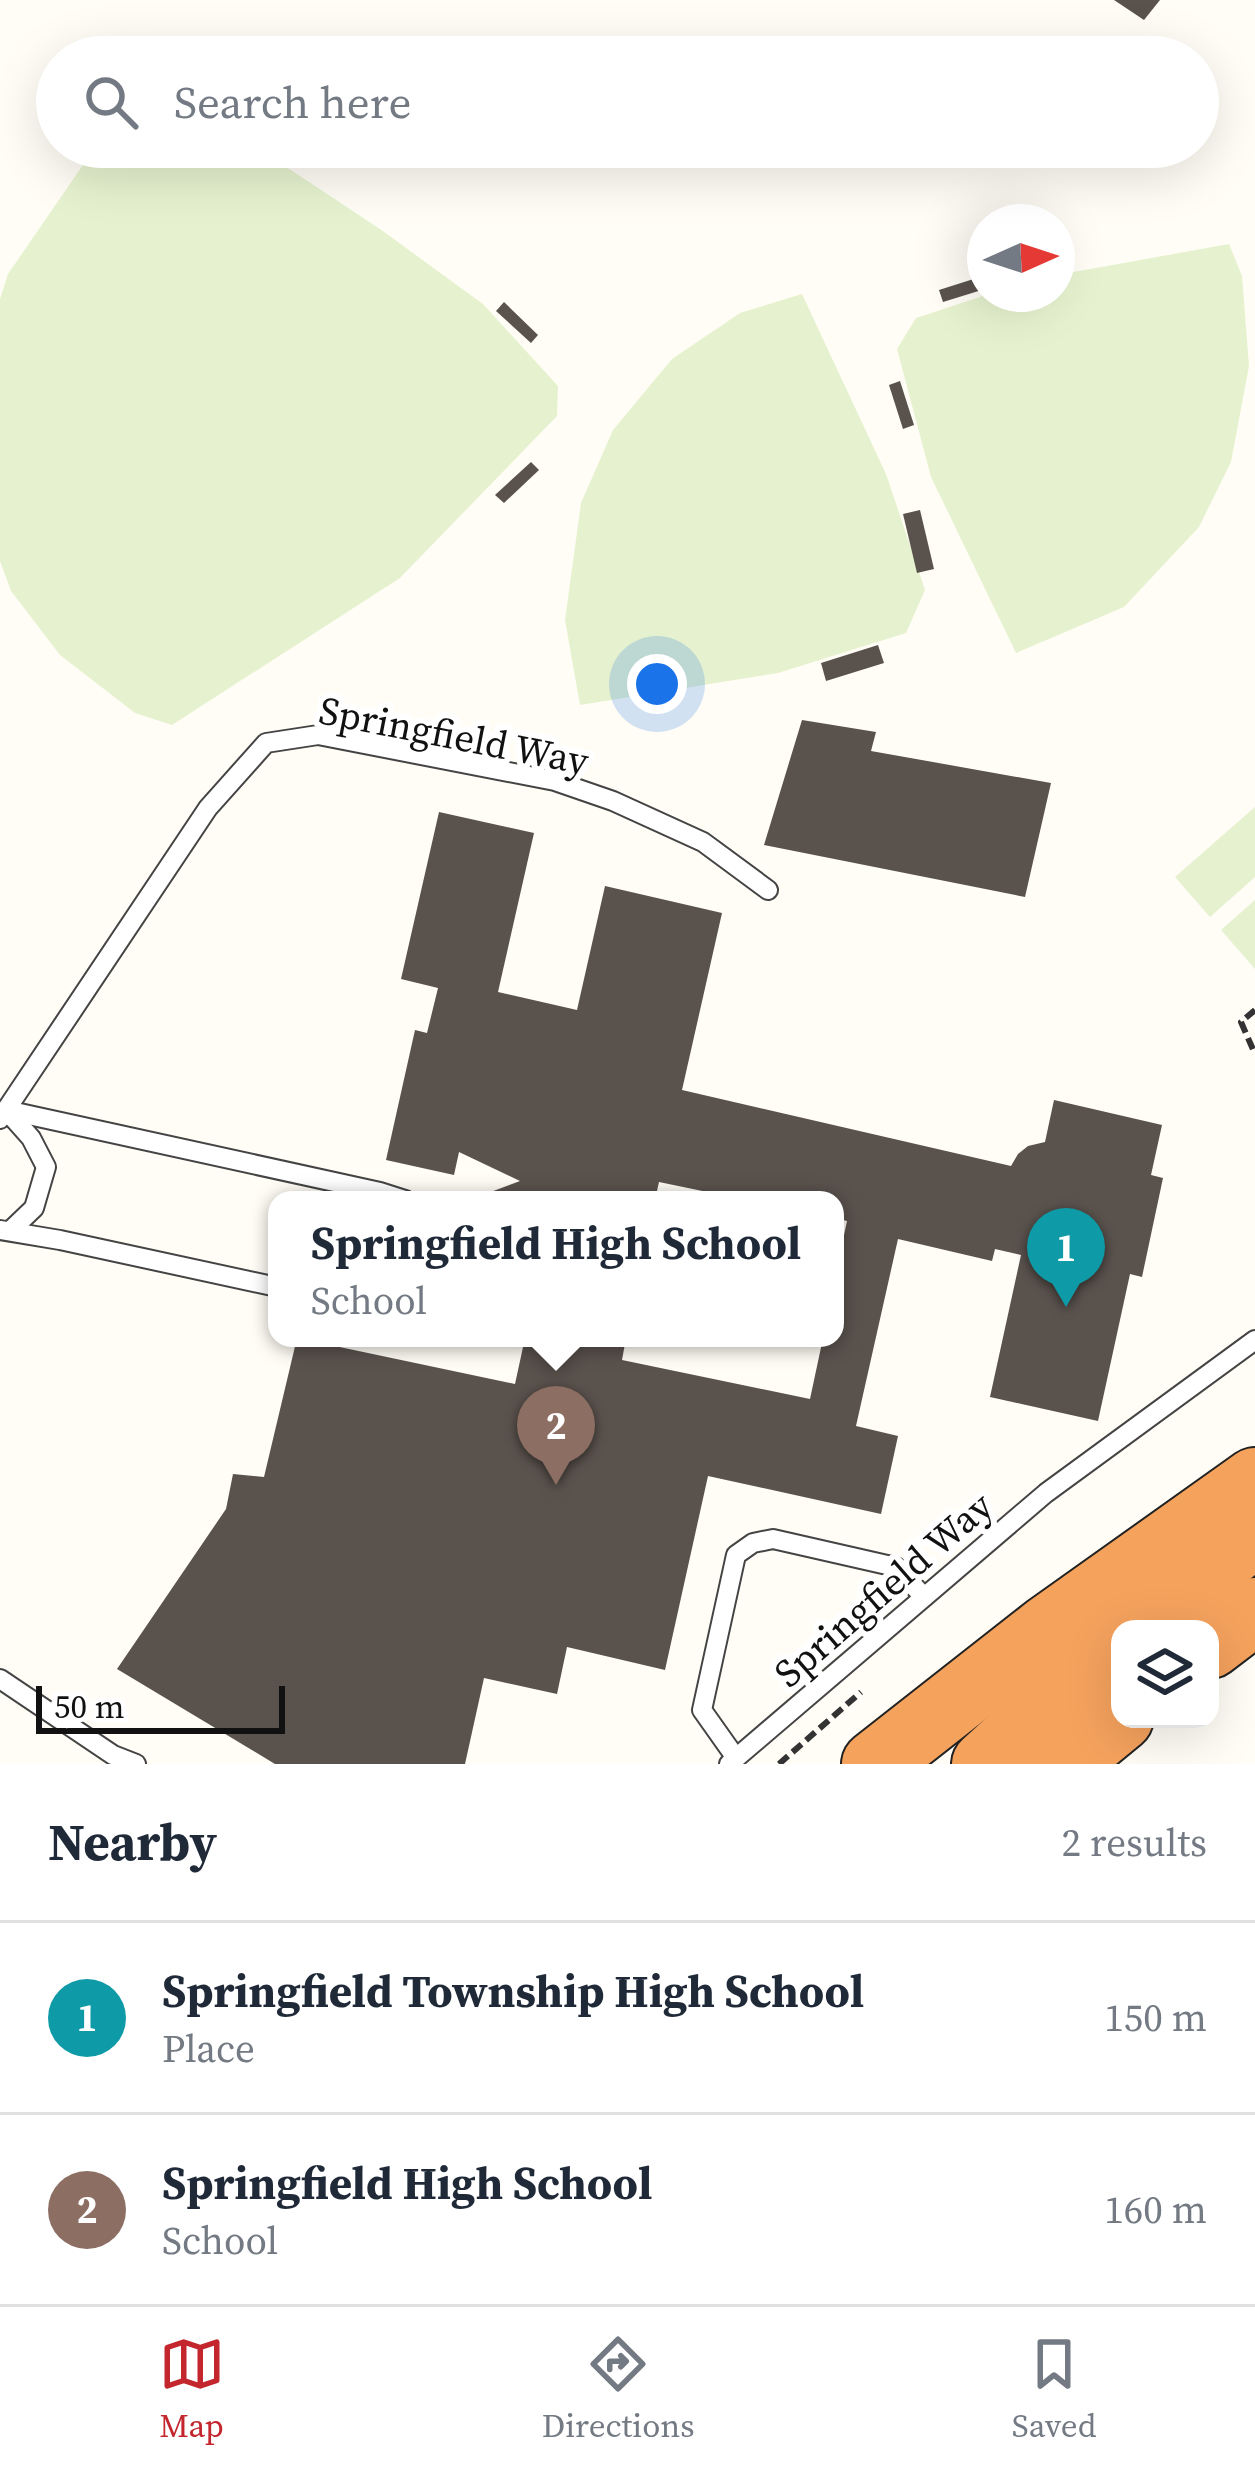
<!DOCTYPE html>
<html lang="en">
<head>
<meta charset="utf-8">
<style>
	body { margin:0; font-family:"Source Serif 4",serif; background:#f2f2f3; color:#1f2937 }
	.controls { position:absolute; right:36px; bottom:36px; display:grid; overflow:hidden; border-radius:24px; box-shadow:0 12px 48px #0002 }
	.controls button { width:108px; height:108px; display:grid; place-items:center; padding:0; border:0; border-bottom:3px solid #e0e1e3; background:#fff; color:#1f2937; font:60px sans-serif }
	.compass { position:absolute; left:967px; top:204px; width:108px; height:108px; border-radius:50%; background:#fff; box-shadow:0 12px 48px #0002; rotate:87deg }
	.scale { position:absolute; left:36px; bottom:30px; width:249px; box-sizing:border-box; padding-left:12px; border:6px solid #111; border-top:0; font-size:33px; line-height:42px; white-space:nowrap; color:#111; -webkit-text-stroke:9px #fff; paint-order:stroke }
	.you { position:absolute; left:657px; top:684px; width:42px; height:42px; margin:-30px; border:9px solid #fff; border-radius:50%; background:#1a73e8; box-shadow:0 0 0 18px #1a73e833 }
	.badge { display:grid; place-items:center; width:78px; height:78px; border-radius:50%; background:#c4262e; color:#fff; font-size:39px; font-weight:700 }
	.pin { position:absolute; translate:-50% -99px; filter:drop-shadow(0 3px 6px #0008) }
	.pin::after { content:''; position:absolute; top:63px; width:42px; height:36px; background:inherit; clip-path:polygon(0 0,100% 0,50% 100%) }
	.popup { position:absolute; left:268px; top:1191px; width:576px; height:156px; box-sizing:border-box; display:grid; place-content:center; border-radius:24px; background:#fff; filter:drop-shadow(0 3px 9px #0005); font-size:39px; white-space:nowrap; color:#747a83 }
	.popup b { font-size:45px; color:#1f2937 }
	.popup::after { content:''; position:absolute; left:50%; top:100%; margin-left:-24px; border:24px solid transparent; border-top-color:#fff }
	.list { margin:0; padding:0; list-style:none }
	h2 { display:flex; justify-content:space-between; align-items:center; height:156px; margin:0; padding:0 48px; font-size:51px }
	h2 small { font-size:39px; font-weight:400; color:#747a83 }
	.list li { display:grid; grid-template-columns:78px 1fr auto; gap:36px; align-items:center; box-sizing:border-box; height:192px; padding:0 48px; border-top:3px solid #e0e1e3 }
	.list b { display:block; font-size:45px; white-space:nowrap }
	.list p { margin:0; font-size:39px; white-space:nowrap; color:#747a83 }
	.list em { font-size:39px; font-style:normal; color:#747a83 }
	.icon { flex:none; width:66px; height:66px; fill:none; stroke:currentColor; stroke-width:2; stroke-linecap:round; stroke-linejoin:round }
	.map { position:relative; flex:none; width:1255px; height:1764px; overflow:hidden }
	.search { position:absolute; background:#fff; box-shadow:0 12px 48px #0002; left:36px; right:36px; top:36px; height:132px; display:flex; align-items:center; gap:30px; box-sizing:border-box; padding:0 42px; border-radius:66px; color:#747a83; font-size:45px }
	.sheet { height:540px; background:#fff }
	nav { display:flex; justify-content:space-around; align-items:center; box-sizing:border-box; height:168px; border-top:3px solid #e0e1e3; background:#fff; font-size:33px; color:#747a83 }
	nav a { display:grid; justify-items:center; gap:6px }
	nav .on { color:#c4262e }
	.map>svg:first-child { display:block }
	.pitch { fill:#e6f2cf }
	.building { fill:#5a524d }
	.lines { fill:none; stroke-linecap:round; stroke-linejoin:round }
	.lane-casing { stroke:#444; stroke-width:22 }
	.highway-casing { stroke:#222; stroke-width:70 }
	.path { stroke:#333; stroke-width:6; stroke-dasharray:12 6; stroke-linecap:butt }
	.lane { stroke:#fff; stroke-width:18 }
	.highway { stroke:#f5a25d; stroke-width:66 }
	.labels { text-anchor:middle; stroke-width:12; stroke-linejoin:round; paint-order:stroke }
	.street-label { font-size:39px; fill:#111; stroke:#fff }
</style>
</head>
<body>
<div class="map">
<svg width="1255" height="1764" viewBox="0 0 1255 1764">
	<rect width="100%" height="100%" fill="#fffdf5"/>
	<!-- pitch -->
	<g class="pitch">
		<polygon points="100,147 256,147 380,229 483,304 558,386 557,416 400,578 172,725 135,713 60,655 11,591 0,561 0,299 8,274 85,162"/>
		<polygon points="1229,244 1242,276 1249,366 1231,462 1199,527 1124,607 1016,653 931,477 897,349 916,318 989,294 1057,294 1057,275"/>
		<polygon points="802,294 886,474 925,590 906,633 778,673 580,705 565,620 581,503 613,430 672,359 740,313"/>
		<polygon points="1255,807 1255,877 1210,917 1175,877"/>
		<polygon points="1255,900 1255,969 1221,930"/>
	</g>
	<!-- building -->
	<g class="building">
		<polygon points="1114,0 1160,0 1144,20"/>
		<polygon points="983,276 985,289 943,302 939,290"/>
		<polygon points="504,302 538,335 531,343 496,311"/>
		<polygon points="900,381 914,425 903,429 889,385"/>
		<polygon points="531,462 539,470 504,503 495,495"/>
		<polygon points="920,510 934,569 917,573 903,514"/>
		<polygon points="878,645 884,663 826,681 821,663"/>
		<polygon points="802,720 876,732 871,751 1051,783 1025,897 764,845"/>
		<polygon points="439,812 534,833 498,992 577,1010 605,886 722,913 682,1090 1011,1166 1018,1154 1028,1146 1045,1142 1054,1100 1162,1125 1151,1175 1163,1178 1142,1277 1130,1274 1098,1421 990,1397 1021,1255 995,1249 992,1261 898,1239 856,1426 898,1436 881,1514 708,1476 665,1670 567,1647 557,1694 484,1678 465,1764 275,1764 117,1669 226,1509 233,1474 264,1477 297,1338 515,1384 525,1338 626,1338 622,1360 810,1399 823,1338 835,1338 835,1278 847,1221 835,1218 835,1200 746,1200 659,1182 655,1200 482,1200 480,1196 520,1181 459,1152 454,1175 386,1160 415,1030 427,1033 438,988 401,979"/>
	</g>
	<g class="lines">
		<!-- lane casing -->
		<g class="lane-casing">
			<g id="lane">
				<polyline points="6,1110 380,1192 405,1200"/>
				<polyline points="6,1110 31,1138 46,1167 34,1208 10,1231"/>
				<polyline points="0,1119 208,808 266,743 318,735 555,781 613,801 703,842 768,890"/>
				<polyline points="0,1230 60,1240 277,1287"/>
				<polyline points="0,1679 113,1755 136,1764"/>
				<polyline points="736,1758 702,1710 736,1555 753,1543 773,1539 896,1567 924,1597"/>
				<polyline points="729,1764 1046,1493 1255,1340"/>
			</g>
		</g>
		<!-- highway casing -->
		<g class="highway-casing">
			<g id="highway">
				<polyline points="1133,1629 1255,1533"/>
				<polyline points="1210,1645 1255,1611"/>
				<polyline points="875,1764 1047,1629 1255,1481"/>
				<polyline points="985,1764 1120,1641"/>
				<polyline points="1064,1764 1120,1718"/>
			</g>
		</g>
		<!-- path -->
		<g class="path">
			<polyline points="1255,1010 1241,1022 1255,1054"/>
			<polyline points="779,1764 861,1692"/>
		</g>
		<!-- lane -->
		<use href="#lane" class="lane"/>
		<!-- highway -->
		<use href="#highway" class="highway"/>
	</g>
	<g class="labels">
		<!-- street labels -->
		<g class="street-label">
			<text transform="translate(454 735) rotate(11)" y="14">Springfield Way</text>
			<text transform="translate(883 1589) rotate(-41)" y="14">Springfield Way</text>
		</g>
	</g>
</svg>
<div class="controls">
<button><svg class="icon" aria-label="layers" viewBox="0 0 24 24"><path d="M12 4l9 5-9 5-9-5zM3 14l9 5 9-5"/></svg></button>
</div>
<svg class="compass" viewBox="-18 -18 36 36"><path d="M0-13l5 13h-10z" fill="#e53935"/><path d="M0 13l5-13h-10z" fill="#747a83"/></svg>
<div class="scale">50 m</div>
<div class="you"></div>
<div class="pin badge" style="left:1066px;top:1307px;background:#0f9aa8">1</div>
<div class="pin badge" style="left:556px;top:1485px;background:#8d6e63">2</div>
<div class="popup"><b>Springfield High School</b>School</div>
<div class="search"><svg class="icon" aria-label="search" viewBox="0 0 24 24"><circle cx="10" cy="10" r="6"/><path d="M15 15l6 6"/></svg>Search here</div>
</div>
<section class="sheet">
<h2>Nearby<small>2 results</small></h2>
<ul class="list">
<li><span class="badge" style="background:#0f9aa8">1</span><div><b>Springfield Township High School</b><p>Place</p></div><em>150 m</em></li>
<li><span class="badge" style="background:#8d6e63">2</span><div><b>Springfield High School</b><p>School</p></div><em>160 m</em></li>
</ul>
</section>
<nav>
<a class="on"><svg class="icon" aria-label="map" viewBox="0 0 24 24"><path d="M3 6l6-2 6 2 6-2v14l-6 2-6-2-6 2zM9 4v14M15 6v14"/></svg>Map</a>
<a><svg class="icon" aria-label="directions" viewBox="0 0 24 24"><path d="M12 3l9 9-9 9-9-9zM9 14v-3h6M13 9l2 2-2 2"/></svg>Directions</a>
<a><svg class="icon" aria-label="saved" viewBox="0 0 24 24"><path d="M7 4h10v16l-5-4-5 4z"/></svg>Saved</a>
</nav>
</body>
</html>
